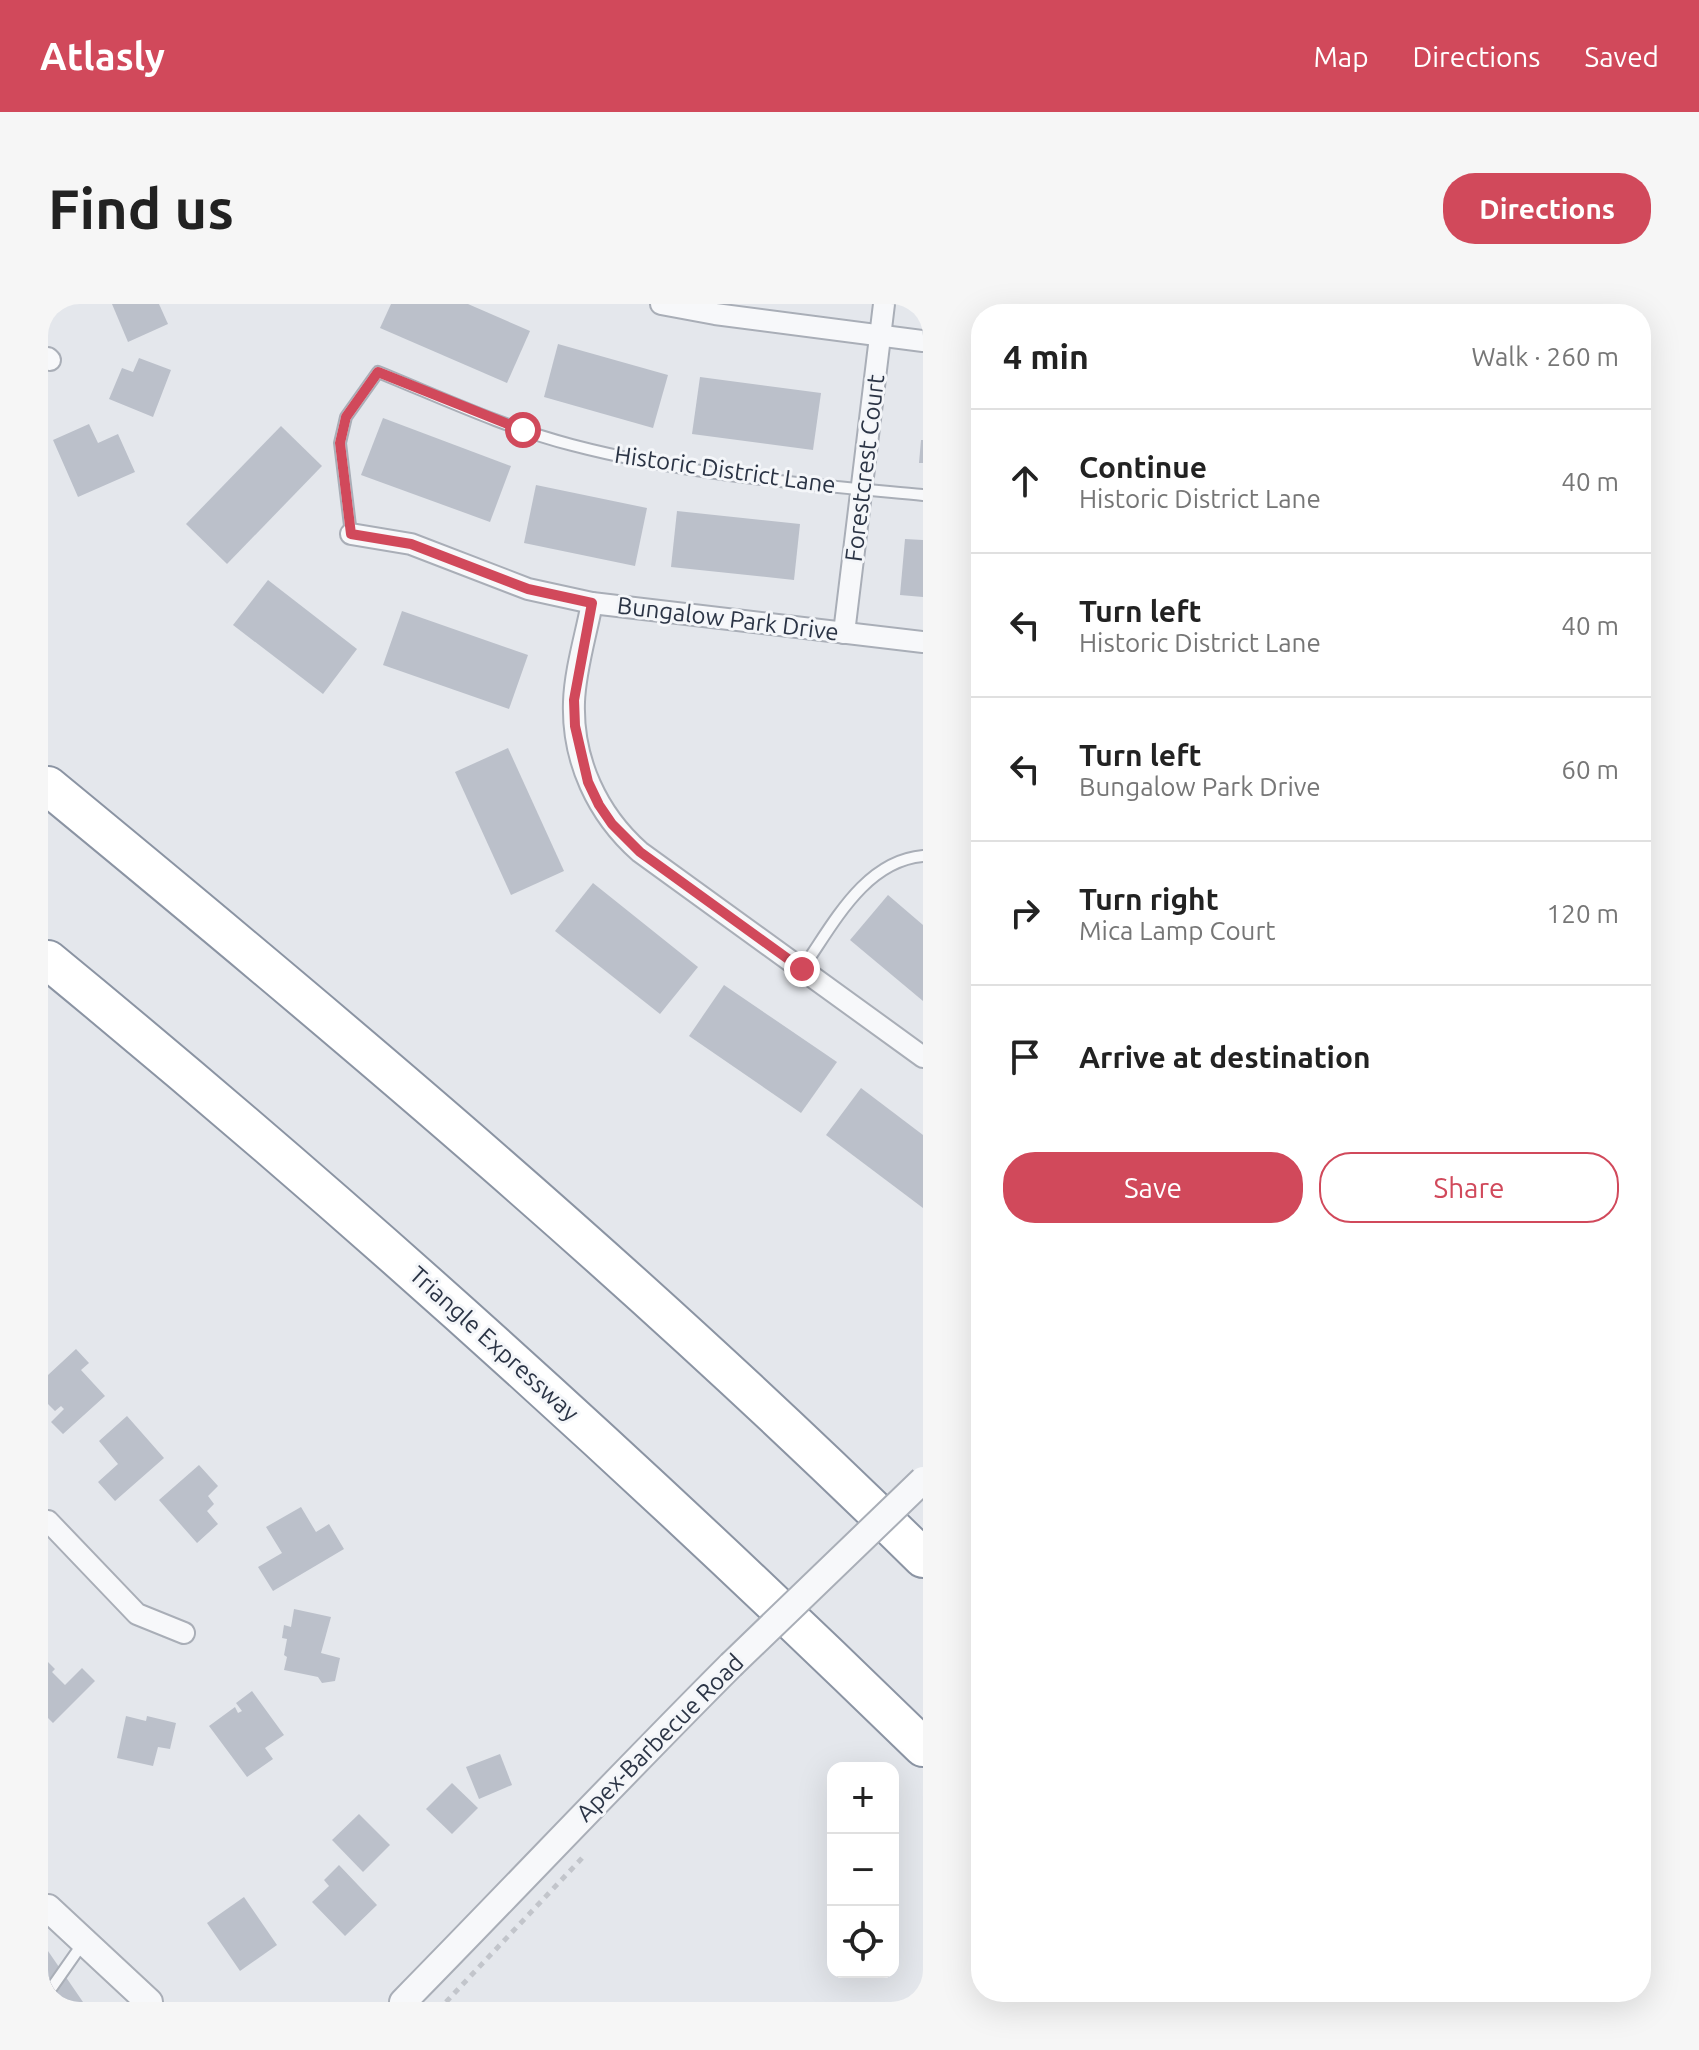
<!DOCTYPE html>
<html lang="en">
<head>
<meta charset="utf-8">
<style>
	body { margin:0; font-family:Ubuntu,sans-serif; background:#f6f6f6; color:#222 }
	.controls { position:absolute; right:24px; bottom:24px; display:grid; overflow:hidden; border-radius:16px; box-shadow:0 8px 32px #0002 }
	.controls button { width:72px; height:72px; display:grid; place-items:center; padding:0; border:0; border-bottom:2px solid #e0e0e0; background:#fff; color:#222; font:40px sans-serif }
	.stop { position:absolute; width:24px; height:24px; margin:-18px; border:6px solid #d1495b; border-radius:50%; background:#fff }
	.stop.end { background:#d1495b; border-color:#fff; box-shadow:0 2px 8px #0008 }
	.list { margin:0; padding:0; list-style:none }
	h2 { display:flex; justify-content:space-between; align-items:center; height:104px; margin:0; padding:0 32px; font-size:34px }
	h2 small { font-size:26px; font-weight:400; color:#767676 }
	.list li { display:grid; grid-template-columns:52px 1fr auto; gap:24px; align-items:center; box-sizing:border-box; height:144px; padding:0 32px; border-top:2px solid #e0e0e0 }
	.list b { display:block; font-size:30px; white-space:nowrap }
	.list p { margin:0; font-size:26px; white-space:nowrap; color:#767676 }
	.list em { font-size:26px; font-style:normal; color:#767676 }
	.actions { display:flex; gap:16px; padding:24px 32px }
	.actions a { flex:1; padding:18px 0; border:2px solid #d1495b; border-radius:32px; text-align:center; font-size:28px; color:#d1495b }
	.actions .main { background:#d1495b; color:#fff }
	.icon { flex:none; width:44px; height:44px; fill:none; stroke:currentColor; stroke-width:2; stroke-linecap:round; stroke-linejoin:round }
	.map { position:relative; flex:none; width:875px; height:1698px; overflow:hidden; border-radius:32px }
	header { display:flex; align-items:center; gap:48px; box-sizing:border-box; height:112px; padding:0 40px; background:#d1495b; color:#fff }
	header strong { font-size:38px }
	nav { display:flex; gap:44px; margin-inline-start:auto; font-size:28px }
	.intro { display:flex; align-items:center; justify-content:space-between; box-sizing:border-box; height:192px; padding:0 48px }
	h1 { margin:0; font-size:56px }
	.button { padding:20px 36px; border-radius:32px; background:#d1495b; color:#fff; font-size:28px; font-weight:700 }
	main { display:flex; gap:48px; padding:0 48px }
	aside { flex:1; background:#fff; border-radius:32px; box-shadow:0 8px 32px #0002 }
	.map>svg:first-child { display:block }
	.building { fill:#bbc0ca }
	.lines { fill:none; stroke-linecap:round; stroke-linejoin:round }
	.service-casing { stroke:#a9aeb7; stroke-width:14 }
	.minor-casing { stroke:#a9aeb7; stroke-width:24 }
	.tertiary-casing { stroke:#a9aeb7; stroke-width:30 }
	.motorway-casing { stroke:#8b94a3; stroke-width:42 }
	.path { stroke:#c2c5cb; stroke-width:5; stroke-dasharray:6 6; stroke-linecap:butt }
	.service { stroke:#f7f8fa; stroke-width:10 }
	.minor { stroke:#f7f8fa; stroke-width:20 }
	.tertiary { stroke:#f7f8fa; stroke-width:26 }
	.motorway { stroke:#fff; stroke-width:38 }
	.tertiary-bridge-casing { stroke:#a9aeb7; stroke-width:30; stroke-linecap:butt }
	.tertiary-bridge { stroke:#f7f8fa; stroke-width:26 }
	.route { stroke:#d1495b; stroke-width:10 }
	.labels { text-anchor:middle; stroke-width:6; stroke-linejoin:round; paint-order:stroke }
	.street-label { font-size:24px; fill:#2b3445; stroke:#f4f6f9 }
</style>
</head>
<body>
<header>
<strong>Atlasly</strong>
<nav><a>Map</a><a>Directions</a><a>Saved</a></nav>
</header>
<div class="intro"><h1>Find us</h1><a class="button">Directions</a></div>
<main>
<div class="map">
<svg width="875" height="1698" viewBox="0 0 875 1698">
	<rect width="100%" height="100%" fill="#e4e7ec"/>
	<!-- building -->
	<g class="building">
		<polygon points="64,0 111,0 120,20 80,38"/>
		<polygon points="343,0 420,0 482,27 459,79 332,24"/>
		<polygon points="510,40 620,71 605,124 496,93"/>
		<polygon points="91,54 123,66 105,113 61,95 74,64 85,68"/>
		<polygon points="652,73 773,89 765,146 644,130"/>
		<polygon points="335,114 463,162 442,218 313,171"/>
		<polygon points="41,120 50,139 70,130 87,168 30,193 5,136"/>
		<polygon points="233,122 274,162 179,260 138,220"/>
		<polygon points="873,136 875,136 875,159 871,159"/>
		<polygon points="488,181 599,204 587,262 476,239"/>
		<polygon points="629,207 752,220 746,276 623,263"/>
		<polygon points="857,235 875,236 875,293 852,291"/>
		<polygon points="220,276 309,345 275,390 185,321"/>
		<polygon points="354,307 480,351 461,405 335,361"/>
		<polygon points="460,444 516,567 463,591 407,468"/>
		<polygon points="545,579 650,663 612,710 507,627"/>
		<polygon points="840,591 875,621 875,697 802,636"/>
		<polygon points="676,681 789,758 753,809 641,732"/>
		<polygon points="813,784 875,831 875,904 778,831"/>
		<polygon points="28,1045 41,1059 33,1066 57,1092 15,1130 3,1118 16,1105 13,1102 7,1107 0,1100 0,1071"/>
		<polygon points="79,1112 116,1154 67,1197 50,1178 70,1160 51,1137"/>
		<polygon points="151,1161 170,1182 160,1192 166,1200 159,1207 170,1220 149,1239 111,1196"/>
		<polygon points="253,1203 268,1228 281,1220 296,1245 225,1287 210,1263 234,1249 218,1223"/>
		<polygon points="246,1305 283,1313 273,1349 292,1354 287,1377 274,1379 270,1373 236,1366 239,1353 236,1351 239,1335 234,1334 236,1321 243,1323"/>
		<polygon points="0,1358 7,1365 4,1368 17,1381 34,1364 47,1377 5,1419 0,1414"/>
		<polygon points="204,1387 236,1431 217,1444 225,1455 199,1473 161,1422 187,1403 190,1409 194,1407 188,1399"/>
		<polygon points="78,1412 98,1417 99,1412 128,1419 122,1445 110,1443 105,1462 69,1454"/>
		<polygon points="452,1450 464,1481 431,1495 418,1463"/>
		<polygon points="404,1479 430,1504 404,1530 378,1505"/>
		<polygon points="311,1510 342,1541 315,1568 284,1536"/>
		<polygon points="291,1561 329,1601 297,1632 264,1598 281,1582 276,1576"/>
		<polygon points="196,1593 229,1641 192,1667 159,1619"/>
		<polygon points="0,1647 35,1698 0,1698"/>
	</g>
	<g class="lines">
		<!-- service casing -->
		<g class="service-casing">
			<g id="service">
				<path d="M303,230L292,139L298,113L330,68C394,94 458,124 524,141C638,171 758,180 875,191"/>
				<path d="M754,665C785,621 816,557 875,552"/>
				<polyline points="0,1689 35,1639"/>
			</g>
		</g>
		<!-- minor casing -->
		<g class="minor-casing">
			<g id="minor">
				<polyline points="613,0 667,10 875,37"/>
				<polyline points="0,54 2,56"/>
				<polyline points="303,230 363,240 480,285 544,299 875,338"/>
				<path d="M544,299C538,331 527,366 526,398C524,456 549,510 592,548L875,753"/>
				<polyline points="796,329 836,0"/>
				<polyline points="0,1217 89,1310 136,1329"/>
			</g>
		</g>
		<!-- tertiary casing -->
		<g class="tertiary-casing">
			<g id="tertiary">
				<polyline points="0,1604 101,1698"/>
				<path d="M355,1698C465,1586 572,1472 683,1361"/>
			</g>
		</g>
		<!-- motorway casing -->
		<g class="motorway-casing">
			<g id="motorway">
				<path d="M0,482C300,729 598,981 875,1254"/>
				<path d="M0,656C303,905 594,1169 875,1443"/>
			</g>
		</g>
		<!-- path -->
		<polyline class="path" points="398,1698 537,1551"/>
		<!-- service -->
		<use href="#service" class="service"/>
		<!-- minor -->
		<use href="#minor" class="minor"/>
		<!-- tertiary -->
		<use href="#tertiary" class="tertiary"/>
		<!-- motorway -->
		<use href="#motorway" class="motorway"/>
		<!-- tertiary-bridge casing -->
		<g class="tertiary-bridge-casing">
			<polyline id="tertiary-bridge" points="683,1361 875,1176"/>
		</g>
		<!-- tertiary-bridge -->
		<use href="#tertiary-bridge" class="tertiary-bridge"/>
	</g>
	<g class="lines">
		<!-- route -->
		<polyline class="route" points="475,126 330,68 298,113 292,139 303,230 363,240 480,285 544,299 526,396 527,422 540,478 551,501 564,520 592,548 754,665"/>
	</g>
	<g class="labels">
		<!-- street labels -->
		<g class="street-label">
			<text transform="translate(817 164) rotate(-83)" y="8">Forestcrest Court</text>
			<text transform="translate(677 166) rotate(8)" y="8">Historic District Lane</text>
			<text transform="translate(680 315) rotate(7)" y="8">Bungalow Park Drive</text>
			<text transform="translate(446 1040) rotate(42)" y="8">Triangle Expressway</text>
			<text transform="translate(612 1434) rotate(-45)" y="8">Apex-Barbecue Road</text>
		</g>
	</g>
</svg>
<div class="controls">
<button>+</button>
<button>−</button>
<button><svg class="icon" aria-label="locate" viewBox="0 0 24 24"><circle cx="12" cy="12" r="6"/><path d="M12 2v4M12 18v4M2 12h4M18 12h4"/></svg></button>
</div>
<div class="stop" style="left:475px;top:126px"></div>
<div class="stop end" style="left:754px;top:665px"></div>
</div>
<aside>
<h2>4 min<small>Walk · 260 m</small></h2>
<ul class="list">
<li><svg class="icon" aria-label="ahead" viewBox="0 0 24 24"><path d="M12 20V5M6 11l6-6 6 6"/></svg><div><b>Continue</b><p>Historic District Lane</p></div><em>40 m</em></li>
<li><svg class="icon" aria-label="left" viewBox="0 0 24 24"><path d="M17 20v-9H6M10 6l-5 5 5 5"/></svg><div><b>Turn left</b><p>Historic District Lane</p></div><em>40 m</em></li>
<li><svg class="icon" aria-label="left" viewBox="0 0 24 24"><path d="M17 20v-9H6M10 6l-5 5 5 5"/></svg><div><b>Turn left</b><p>Bungalow Park Drive</p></div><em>60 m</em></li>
<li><svg class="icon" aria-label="right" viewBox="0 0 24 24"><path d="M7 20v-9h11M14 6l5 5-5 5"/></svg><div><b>Turn right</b><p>Mica Lamp Court</p></div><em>120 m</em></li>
<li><svg class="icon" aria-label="arrive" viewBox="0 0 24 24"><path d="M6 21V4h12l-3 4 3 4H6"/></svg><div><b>Arrive at destination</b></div></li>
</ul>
<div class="actions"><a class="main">Save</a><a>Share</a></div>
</aside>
</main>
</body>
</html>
